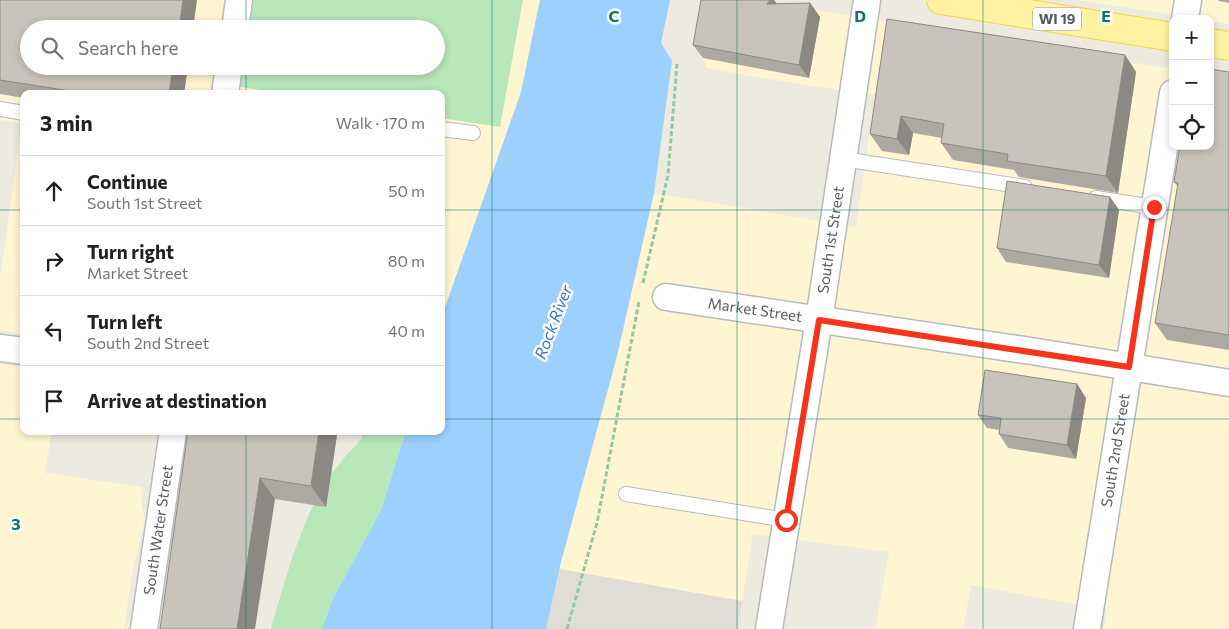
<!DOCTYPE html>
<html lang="en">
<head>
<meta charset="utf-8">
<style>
	body { margin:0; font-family:Commissioner,sans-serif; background:#f6f6f6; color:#202124 }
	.controls { position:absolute; right:15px; top:15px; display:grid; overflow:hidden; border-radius:10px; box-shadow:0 2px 8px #0003 }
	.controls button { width:45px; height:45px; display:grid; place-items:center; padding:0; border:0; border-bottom:1px solid #e0e0e0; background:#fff; color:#202124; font:25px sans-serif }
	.stop { position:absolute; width:15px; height:15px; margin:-11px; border:4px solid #f6341b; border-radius:50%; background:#fff }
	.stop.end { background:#f6341b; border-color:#fff; box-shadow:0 1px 5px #0008 }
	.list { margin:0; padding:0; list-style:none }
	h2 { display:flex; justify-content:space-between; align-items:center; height:65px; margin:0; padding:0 20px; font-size:21px }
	h2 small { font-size:16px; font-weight:400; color:#757577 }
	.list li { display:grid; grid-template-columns:32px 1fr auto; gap:15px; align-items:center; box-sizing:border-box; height:70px; padding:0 20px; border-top:1px solid #e0e0e0 }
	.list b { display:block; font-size:19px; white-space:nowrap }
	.list p { margin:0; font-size:16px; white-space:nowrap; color:#757577 }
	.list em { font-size:16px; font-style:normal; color:#757577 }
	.icon { flex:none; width:28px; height:28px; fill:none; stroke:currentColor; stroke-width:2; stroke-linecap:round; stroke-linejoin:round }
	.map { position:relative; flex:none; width:1229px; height:629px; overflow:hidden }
	.search { position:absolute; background:#fff; box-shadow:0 2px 8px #0003; left:20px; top:20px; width:425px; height:55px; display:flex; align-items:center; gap:12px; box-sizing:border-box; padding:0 18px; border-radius:28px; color:#757577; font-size:19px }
	.panel { position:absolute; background:#fff; box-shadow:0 2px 8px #0003; left:20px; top:90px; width:425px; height:345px; border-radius:10px }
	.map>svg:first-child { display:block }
	.commercial { fill:#fff6d1; fill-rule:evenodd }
	.industrial { fill:#e0ddd7 }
	.green { fill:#b8e7ba }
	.water { fill:#9cd0ff }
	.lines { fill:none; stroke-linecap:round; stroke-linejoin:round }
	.service-casing { stroke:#b7babf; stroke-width:16 }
	.minor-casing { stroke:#b7babf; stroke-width:29 }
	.primary-casing { stroke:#fcd049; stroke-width:30 }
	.path { stroke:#92c8a2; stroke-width:3; stroke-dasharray:5 2.5; stroke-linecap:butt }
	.service { stroke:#fff; stroke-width:14 }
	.minor { stroke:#fff; stroke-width:26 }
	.primary { stroke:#fff3a1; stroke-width:28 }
	.wall { fill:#aca9a2 }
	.shaded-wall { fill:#8c8984 }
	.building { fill:#c8c4bc; stroke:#8c8984 }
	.route { stroke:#f6341b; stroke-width:6 }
	.grid { fill:none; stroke:#0f766e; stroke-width:1; stroke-opacity:0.55 }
	.labels { text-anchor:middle; stroke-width:5; stroke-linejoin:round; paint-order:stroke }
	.shield { fill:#fff; stroke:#8a8d90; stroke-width:1 }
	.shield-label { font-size:14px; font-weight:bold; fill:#585c61 }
	.street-label { font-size:15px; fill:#585c61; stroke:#fff }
	.water-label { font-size:16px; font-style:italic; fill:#3574c2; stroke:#fff }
	.grid-label { font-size:16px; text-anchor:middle; font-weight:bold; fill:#0f766e; stroke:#fff; stroke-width:5; stroke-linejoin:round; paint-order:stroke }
</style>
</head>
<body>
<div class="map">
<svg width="1229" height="629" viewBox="0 0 1229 629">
	<rect width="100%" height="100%" fill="#edeadf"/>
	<!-- commercial -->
	<g class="commercial">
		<path d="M0,0H540L521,92L441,319V94H24V334L0,330V278L22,124L0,120ZM29,29H436V66H29Z"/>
		<polygon points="754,0 1173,69 1173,146 1210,146 1229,78 1229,629 1104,629 1107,610 971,585 963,629 875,629 889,552 753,534 742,601 559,569 617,356 654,193 856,227 875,95 805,85 706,68 703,58"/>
		<polygon points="1078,0 1229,0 1229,24 1210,21 1210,19 1198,19"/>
		<polygon points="0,364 24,367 24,431 52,431 45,473 142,487 141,502 145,519 133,568 124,629 0,629"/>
	</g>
	<!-- industrial -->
	<polygon class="industrial" points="559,569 742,601 738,629 546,629"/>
	<!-- green -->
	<g class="green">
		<polygon points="248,0 523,0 500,127 441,118 441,94 284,94 236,86 239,66 436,66 436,29 244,29"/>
		<path d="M364,431H406L381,510L332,601L322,629H271C284,583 297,535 320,492C326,481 335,469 344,458C351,449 361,443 364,431Z"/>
	</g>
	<!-- water -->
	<polygon class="water" points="540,0 670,0 661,43 672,61 654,193 617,356 561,562 546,629 322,629 332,601 381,510 406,431 441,431 441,319 521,92"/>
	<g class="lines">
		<!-- service casing -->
		<g class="service-casing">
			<g id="service">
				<polyline points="0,109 24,113"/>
				<polyline points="441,129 473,133"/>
				<polyline points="843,159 1025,187"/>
				<polyline points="1096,198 1154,207"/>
				<polyline points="626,494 786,520"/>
			</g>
		</g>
		<!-- minor casing -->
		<g class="minor-casing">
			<g id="minor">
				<polyline points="1185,19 1188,0"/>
				<polyline points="235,29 239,0"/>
				<polyline points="225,94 229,66"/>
				<path id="s1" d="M666,297L1031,351L1229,383"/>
				<polyline points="0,348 24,351"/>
				<path id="s2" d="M144,629L173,431"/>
				<path id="s3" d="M769,629L819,320L867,0"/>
				<path id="s4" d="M1087,629L1173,93"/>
			</g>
		</g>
		<!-- primary casing -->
		<g class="primary-casing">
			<g id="primary">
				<polyline points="941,0 1173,37"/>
				<polyline points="1210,43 1229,46"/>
			</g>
		</g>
		<!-- path -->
		<g class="path">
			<polyline points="643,283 668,175 677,64"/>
			<polyline points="567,629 597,523 639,301"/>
		</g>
		<!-- service -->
		<use href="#service" class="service"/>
		<!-- minor -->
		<use href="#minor" class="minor"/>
		<!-- primary -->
		<use href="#primary" class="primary"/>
	</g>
	<!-- wall -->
	<g class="wall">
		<polygon points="0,0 188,66 184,94 24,94 24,98 0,94"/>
		<polygon points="774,0 777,4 810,3 820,17 809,78 703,58 693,45"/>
		<polygon points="1218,0 1229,0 1229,3 1219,1"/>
		<polygon points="887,19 1125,55 1136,72 1118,193 1019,177 1014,170 953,160 941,143 942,138 913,133 909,155 882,151 870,134"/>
		<polygon points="1229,72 1229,350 1167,340 1155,323 1178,187 1174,182"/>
		<polygon points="1110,197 1119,210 1109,278 1006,262 997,248"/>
		<polygon points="1077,384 1086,398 1076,459 1008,448 999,434 999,430 987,428 978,415"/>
		<polygon points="188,431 337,435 326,507 275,499"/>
	</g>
	<!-- shaded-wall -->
	<g class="shaded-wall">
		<polygon points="183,0 197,0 193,29 179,29"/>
		<polygon points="770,0 774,0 781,10 767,4"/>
		<polygon points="810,3 820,17 809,78 799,65"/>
		<polygon points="1125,55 1136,72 1118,193 1106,176"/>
		<polygon points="173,66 188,66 184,94 169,94"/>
		<polygon points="901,116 913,133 909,155 897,139"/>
		<polygon points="1110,197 1119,210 1109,278 1099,265"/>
		<polygon points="1077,384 1086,398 1076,459 1067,445"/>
		<polygon points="319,431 334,431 337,435 326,507 311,486"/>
		<polygon points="260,478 275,499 255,629 237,629"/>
	</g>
	<!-- building -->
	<g class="building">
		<polygon points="0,0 183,0 179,29 29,29 29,66 173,66 169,94 89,94 0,80"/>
		<polygon points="701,0 770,0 767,4 810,3 799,65 693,45"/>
		<polygon points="887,19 1125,55 1106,176 1007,161 1008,155 1007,154 941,143 944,124 901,116 897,139 870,134"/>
		<polygon points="1210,69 1229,72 1229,335 1155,323 1178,183 1174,182 1180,146 1210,146"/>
		<polygon points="1007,181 1110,197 1099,265 997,248"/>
		<polygon points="985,370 1077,384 1067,445 999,434 1001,418 978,415"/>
		<polygon points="188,431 319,431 311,486 260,478 237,629 160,629"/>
	</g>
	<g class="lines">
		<!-- route -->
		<polyline class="route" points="786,520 819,320 1129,367 1154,207"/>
	</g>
	<!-- grid -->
	<path class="grid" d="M246,0V29M492,0V629M737,0V629M983,0V629M246,66V94M0,210H24M441,210H1229M0,419H24M441,419H1229M246,431V629"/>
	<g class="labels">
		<!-- shield labels -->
		<rect class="shield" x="1033" y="7.5" width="48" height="23" rx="4"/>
		<g class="shield-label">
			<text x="1057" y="24">WI 19</text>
		</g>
		<!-- street labels -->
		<g class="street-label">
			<text dy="5" stroke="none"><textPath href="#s3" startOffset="394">South 1st Street</textPath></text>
			<text dy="5" stroke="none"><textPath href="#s1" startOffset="90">Market Street</textPath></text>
			<text dy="5" stroke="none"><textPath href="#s4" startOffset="181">South 2nd Street</textPath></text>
			<text dy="5" stroke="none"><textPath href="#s2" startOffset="100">South Water Street</textPath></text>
		</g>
		<!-- water labels -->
		<g class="water-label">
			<text transform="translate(553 322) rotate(-69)" y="6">Rock River</text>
		</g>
	</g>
	<g class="grid-label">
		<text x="614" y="22">C</text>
		<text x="860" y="22">D</text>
		<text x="1106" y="22">E</text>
		<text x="16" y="530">3</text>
	</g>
</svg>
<div class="controls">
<button>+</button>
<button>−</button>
<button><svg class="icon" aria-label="locate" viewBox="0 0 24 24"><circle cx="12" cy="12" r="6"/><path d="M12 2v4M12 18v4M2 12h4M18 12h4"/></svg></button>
</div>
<div class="stop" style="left:786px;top:520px"></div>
<div class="stop end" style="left:1154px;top:207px"></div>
<div class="search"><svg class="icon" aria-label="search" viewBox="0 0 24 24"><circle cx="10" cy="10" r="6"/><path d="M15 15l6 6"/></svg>Search here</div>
<section class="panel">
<h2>3 min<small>Walk · 170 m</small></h2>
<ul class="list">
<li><svg class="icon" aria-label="ahead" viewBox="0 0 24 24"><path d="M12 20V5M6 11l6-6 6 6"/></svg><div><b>Continue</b><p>South 1st Street</p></div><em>50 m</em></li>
<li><svg class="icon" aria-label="right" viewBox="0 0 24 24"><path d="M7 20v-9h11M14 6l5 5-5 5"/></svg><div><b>Turn right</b><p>Market Street</p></div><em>80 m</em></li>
<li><svg class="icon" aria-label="left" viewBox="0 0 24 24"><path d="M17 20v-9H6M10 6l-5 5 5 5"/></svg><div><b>Turn left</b><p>South 2nd Street</p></div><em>40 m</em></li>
<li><svg class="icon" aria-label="arrive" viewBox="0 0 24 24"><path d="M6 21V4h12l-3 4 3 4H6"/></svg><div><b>Arrive at destination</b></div></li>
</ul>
</section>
</div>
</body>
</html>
